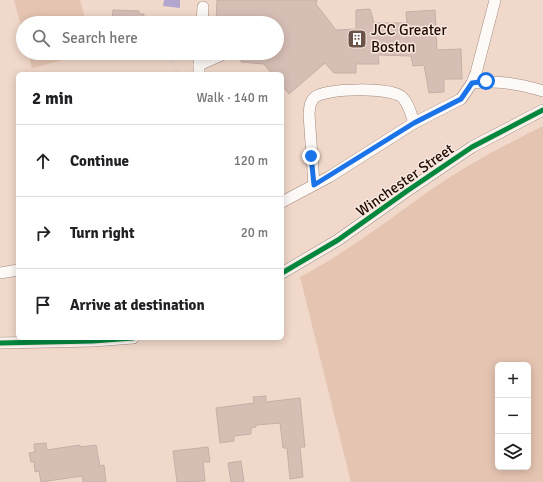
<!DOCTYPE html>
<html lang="en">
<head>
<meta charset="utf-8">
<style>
	body { margin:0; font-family:Signika,sans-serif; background:#f6f6f6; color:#202124 }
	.controls { position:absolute; right:12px; bottom:12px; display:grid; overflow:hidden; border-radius:6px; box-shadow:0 2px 10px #0003 }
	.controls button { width:36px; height:36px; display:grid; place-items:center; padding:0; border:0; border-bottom:1px solid #e0e0e0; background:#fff; color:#202124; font:20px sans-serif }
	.stop { position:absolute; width:12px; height:12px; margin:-9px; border:3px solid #1a73e8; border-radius:50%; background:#fff }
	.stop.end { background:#1a73e8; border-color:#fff; box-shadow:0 1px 4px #0008 }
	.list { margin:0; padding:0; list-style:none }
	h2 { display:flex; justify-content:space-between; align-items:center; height:52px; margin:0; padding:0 16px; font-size:17px }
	h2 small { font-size:13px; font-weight:400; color:#757577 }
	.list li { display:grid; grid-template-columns:26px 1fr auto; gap:12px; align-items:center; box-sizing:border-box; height:72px; padding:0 16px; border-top:1px solid #e0e0e0 }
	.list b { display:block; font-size:15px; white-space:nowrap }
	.list em { font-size:13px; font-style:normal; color:#757577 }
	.icon { flex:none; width:22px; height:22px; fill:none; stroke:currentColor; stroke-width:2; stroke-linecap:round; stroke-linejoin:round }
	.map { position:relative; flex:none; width:543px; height:482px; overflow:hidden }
	.search { position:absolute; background:#fff; box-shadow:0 2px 10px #0003; left:16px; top:16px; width:268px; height:44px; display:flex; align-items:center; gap:10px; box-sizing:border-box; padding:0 14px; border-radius:22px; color:#757577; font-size:15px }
	.panel { position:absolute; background:#fff; box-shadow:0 2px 10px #0003; left:16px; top:72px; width:268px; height:268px; border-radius:6px }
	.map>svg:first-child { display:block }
	.green { fill:#e5c4b1; fill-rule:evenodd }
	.water { fill:#b3a6ce }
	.building { fill:#d6beb5; stroke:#c8afa6 }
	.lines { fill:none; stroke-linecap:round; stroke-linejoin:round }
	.minor-casing { stroke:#a18a7d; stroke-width:12 }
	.path { stroke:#ddd5d1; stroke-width:2; stroke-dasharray:2 3; stroke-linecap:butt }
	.minor { stroke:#fdf9f7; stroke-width:11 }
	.cycleway-casing { stroke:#f6e7df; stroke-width:8 }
	.cycleway { stroke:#00873e; stroke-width:5 }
	.route { stroke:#1a73e8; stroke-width:5 }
	.labels { text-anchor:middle; stroke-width:3; stroke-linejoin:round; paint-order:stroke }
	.poi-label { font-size:15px; fill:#230b00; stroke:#f6e7df; text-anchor:start }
	.street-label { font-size:15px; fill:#230b00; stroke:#f6e7df }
</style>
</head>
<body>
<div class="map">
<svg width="543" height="482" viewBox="0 0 543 482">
	<rect width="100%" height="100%" fill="#f0d8ca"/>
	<!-- green -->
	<g class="green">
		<polygon points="14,0 80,0 86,23 23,23 23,33"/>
		<polygon points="28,53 90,53 32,68"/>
		<path d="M543,126V482H351L300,277C348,252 388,220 432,189C467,165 505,145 543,126ZM498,365H528V467H498Z"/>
	</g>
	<!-- water -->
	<polygon class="water" points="164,0 180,0 180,8 163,6"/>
	<!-- building -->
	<g class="building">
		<polygon points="217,0 317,0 316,4 336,30 356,29 356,10 370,9 374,23 407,23 406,12 435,10 437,50 461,49 462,79 444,79 444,92 429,93 424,65 413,66 411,56 378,55 379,64 356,64 356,73 334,73 325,63 289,94 282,85 282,74 272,74 264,64 241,62 242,53 277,53 277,23 216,23"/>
		<polygon points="113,10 139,11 139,14 144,14 143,23 120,23 120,21 112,20"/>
		<polygon points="266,396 266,402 300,398 305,447 300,447 303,477 290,479 287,448 283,448 280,423 256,425 256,427 251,428 251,434 234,436 234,441 220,443 216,408 254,403 253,397"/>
		<polygon points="46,443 47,450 80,445 80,447 96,445 100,466 104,465 106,482 83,482 82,476 41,482 39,471 35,472 34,462 31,462 29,453 35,452 34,444"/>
		<polygon points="208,447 210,462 203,462 205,481 177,482 173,451"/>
		<polygon points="241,461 244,482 231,482 228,463"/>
	</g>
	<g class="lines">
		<!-- minor casing -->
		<g class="minor-casing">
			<g id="minor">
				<polyline points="202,23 203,7"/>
				<polyline points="199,65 200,53"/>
				<polyline points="199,74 199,65 226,53"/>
				<path d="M472,83C498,80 519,84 543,91"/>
				<path d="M314,185L309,114C310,108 309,102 315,97C327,88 390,87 402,97C409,104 411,114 414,123"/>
				<polyline points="282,202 329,177 414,123 461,99 472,83 476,73 495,0"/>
				<polyline points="0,273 18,270"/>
				<polyline points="282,273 338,240 407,191 472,147 543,110"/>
				<polyline points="0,343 93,341 133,338"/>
			</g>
		</g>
		<!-- path -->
		<g class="path">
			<polyline points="148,21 159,21 165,23"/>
			<polyline points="148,23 149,15"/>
			<polyline points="136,53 138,57 144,58 151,53"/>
			<polyline points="165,53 180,74"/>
			<polyline points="168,56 173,53"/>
		</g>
		<!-- minor -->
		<use href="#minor" class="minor"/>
		<!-- cycleway casing -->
		<g class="cycleway-casing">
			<g id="cycleway">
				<polyline points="282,273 338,240 407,191 472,147 543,110"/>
				<polyline points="0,343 93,341 133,338"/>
			</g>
		</g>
		<!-- cycleway -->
		<use href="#cycleway" class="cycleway"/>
	</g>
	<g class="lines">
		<!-- route -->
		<polyline class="route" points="311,156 314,185 414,123 461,99 472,83 486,81"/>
	</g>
	<!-- icons -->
	<defs>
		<g id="building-square" transform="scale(1)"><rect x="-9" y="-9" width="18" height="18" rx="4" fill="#6b5347" stroke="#f6e7df"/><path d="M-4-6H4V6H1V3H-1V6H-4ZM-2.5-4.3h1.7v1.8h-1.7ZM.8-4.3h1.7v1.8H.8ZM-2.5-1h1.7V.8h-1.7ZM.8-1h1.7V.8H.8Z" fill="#fff"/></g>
	</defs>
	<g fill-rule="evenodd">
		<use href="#building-square" x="357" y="39"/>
	</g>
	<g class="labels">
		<!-- poi labels -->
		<g class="poi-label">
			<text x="371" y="35">JCC Greater<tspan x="371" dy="17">Boston</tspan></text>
		</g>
		<!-- street labels -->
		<g class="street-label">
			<text transform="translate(405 180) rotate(-35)" y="5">Winchester Street</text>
		</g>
	</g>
</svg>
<div class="controls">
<button>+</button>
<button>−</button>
<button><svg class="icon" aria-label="layers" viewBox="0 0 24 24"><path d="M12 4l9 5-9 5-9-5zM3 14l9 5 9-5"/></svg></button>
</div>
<div class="stop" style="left:486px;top:81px"></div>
<div class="stop end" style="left:311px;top:156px"></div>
<div class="search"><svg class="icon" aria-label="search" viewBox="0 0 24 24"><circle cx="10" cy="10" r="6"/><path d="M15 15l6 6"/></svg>Search here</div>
<section class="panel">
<h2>2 min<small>Walk · 140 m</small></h2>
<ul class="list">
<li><svg class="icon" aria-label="ahead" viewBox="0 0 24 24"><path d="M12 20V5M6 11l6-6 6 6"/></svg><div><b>Continue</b></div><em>120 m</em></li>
<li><svg class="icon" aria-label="right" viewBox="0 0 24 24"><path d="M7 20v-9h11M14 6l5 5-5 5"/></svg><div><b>Turn right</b></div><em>20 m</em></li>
<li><svg class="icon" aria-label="arrive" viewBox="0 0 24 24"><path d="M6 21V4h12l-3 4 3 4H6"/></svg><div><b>Arrive at destination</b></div></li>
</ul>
</section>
</div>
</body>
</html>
